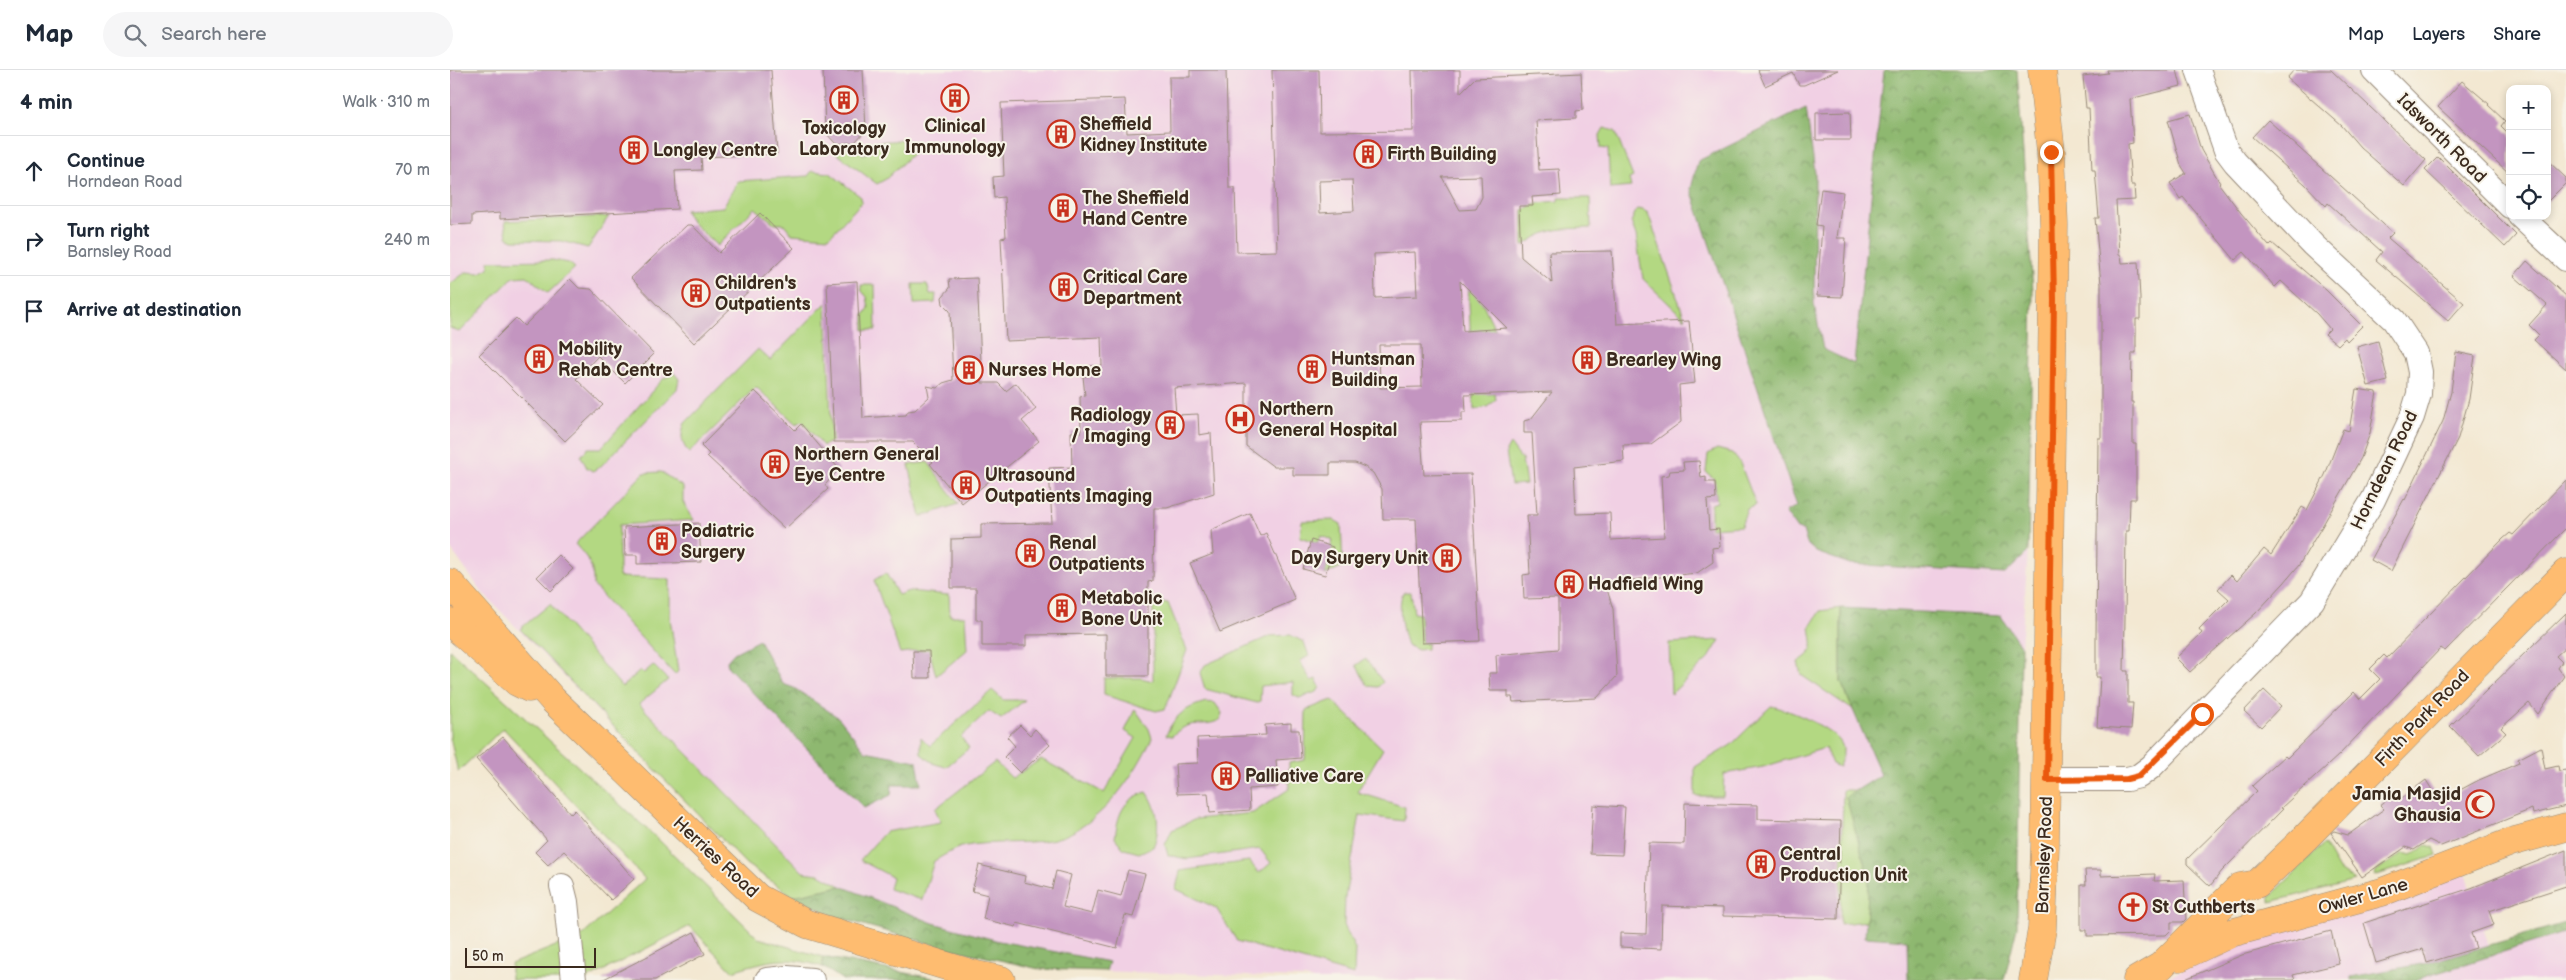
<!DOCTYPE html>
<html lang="en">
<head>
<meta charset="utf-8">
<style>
	body { margin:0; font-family:"Balsamiq Sans",sans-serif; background:#f6f6f7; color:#1f2937 }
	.controls { position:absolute; right:15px; top:15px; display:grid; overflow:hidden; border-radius:10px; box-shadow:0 2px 8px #0003 }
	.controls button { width:45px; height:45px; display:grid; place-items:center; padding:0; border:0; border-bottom:1px solid #e0e1e3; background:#fff; color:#1f2937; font:25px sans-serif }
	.scale { position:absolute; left:15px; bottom:12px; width:131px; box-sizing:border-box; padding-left:5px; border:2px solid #3b2a1e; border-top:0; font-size:14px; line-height:18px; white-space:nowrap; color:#3b2a1e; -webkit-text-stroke:4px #f7f3e8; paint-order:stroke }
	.stop { position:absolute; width:15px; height:15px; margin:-11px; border:4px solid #ea580c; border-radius:50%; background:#fff }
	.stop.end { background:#ea580c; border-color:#fff; box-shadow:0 1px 5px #0008 }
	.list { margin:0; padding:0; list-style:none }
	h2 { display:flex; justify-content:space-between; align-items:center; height:65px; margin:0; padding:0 20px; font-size:21px }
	h2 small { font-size:16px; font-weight:400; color:#747a83 }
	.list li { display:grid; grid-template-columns:32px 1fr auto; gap:15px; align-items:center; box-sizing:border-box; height:70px; padding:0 20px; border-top:1px solid #e0e1e3 }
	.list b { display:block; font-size:19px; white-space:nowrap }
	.list p { margin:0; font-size:16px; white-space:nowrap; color:#747a83 }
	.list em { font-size:16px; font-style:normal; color:#747a83 }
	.icon { flex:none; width:28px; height:28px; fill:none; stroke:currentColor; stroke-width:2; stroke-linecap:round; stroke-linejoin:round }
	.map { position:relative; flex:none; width:2116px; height:910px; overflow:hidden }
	header { display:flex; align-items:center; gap:30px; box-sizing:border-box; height:70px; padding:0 25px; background:#fff; border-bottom:1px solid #e0e1e3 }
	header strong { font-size:24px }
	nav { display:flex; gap:28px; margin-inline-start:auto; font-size:18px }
	.search { width:350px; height:45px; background:#f6f6f7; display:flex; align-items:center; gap:12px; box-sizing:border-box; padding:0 18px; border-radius:28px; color:#747a83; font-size:19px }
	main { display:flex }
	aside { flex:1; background:#fff }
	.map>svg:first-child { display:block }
	.built { fill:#f1d0e4 }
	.grass { fill:#b3d882; stroke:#778150 }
	.forest { fill:url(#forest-crowns); stroke:#647147 }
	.building { fill:#c395c0; fill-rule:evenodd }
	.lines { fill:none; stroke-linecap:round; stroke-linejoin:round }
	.minor-casing { stroke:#978978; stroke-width:26 }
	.major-casing { stroke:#978978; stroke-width:29 }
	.minor { stroke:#fff; stroke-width:24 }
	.major { stroke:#febc70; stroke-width:28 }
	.route { stroke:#ea580c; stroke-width:6 }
	.labels { text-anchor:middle; stroke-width:4; stroke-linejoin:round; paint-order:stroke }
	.poi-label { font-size:18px; font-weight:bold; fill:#3b2a1e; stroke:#f7f3e8; text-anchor:start }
	.street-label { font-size:18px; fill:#3b2a1e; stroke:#f7f3e8 }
</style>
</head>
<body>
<header>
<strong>Map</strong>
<div class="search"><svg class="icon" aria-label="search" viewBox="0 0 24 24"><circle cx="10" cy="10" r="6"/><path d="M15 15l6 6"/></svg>Search here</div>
<nav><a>Map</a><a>Layers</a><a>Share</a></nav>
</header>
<main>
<aside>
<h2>4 min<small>Walk · 310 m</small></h2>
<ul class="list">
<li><svg class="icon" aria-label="ahead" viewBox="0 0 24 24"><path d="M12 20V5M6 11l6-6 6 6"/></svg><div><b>Continue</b><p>Horndean Road</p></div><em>70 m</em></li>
<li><svg class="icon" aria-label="right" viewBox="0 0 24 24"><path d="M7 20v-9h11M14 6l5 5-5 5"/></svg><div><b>Turn right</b><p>Barnsley Road</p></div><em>240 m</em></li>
<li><svg class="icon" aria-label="arrive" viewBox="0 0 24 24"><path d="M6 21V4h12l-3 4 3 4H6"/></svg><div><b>Arrive at destination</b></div></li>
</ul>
</aside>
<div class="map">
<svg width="2116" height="910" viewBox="0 0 2116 910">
	<defs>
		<pattern id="forest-crowns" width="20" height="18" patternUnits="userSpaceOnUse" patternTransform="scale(1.25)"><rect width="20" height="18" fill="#8eb870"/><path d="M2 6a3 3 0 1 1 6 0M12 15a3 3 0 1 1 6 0" fill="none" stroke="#75965b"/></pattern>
	</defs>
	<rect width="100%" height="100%" fill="#f7f3e8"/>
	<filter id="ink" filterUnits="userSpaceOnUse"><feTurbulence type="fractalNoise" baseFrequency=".02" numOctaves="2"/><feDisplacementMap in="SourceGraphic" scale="10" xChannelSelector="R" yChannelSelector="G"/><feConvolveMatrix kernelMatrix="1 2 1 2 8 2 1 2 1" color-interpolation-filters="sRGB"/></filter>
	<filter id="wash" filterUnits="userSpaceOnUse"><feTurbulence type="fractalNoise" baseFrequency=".0096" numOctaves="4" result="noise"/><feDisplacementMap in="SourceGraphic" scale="20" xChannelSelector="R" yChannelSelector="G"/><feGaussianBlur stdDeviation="1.12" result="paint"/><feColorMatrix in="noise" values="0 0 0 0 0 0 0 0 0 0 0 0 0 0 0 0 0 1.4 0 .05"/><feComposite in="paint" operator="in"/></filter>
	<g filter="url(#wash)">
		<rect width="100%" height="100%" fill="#f3e8d2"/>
		<!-- built -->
		<g class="built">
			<polygon points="0,0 1567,0 1583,221 1578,482 1571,577 1567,857 1552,910 864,910 855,908 589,899 488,876 386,847 343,826 296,794 32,522 0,478"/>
			<polygon points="2015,801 2042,885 2116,862 2116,910 1712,910 1785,876"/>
		</g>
		<!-- grass -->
		<g class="grass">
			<polygon points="1154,58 1165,61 1183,107 1179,109 1181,117 1160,119 1158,79 1151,78 1150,65"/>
			<polygon points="454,70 462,72 466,77 465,81 436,109 427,114 382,80 384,75 405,76 414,85 425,72"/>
			<polygon points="362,101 380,103 411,127 412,132 379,167 342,164 334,154 325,154 305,138 267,176 241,151 235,140 273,137 288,111 358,106"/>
			<path d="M1109,128H1140L1141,158C1110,159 1099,157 1073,176V140L1088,133L1108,131Z"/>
			<polygon points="1187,139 1193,140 1198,143 1235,249 1193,209 1186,165 1181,152"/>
			<polygon points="159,146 138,178 111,171 63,170 57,167 55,151"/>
			<polygon points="103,190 119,193 125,198 98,223 77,206 63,207 10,262 0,258 0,214 16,202 30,203 39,198 38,191"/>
			<polygon points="1018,212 1032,232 1045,259 1034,324 1045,324 1046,330 1037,337 1024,340"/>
			<polygon points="463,214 477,214 480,224 486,224 485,233 464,234"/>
			<polygon points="411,215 425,215 426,260 414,260 414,245 419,238 417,227 411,220"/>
			<path d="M376,233L382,371L373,376L352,351L346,354L306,317L239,383C231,373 230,365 235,353L308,279L320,290Z"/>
			<polygon points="224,303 229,309 227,319 151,396 143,401 137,398 131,386 138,378 151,378 213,309"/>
			<polygon points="1060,374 1072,390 1076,414 1061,415 1056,381"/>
			<polygon points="1267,379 1282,383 1290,393 1306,435 1297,439 1291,456 1261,458 1261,434 1267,432 1264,409 1256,402 1258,384"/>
			<polygon points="478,392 508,434 471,447 459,395"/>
			<path d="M211,402L233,417V432L244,450L169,455V507L220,509V548L228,601L225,605L143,515C144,496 138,488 125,474L194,403Z"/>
			<polygon points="884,450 891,454 893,496 875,505 883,470 871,466 868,473 850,467 852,451"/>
			<polygon points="436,503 448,525 459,521 499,525 500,546 515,546 517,580 486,606 479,579 450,583 424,510"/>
			<path d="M953,522H961L964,543L970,544L972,572L977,573V579L968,580L957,575C952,561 947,536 953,522Z"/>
			<polygon points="703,531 718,533 737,580 717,635 715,639 706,641 654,625 654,608 691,608 703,611"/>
			<polygon points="100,534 172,617 190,601 194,603 203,595 218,610 189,634 353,802 369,804 391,816 343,826 296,794 70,559"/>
			<path d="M1391,538V612L1403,640L1351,605L1348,592C1366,581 1363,577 1360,557L1370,541Z"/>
			<polygon points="840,565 854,572 859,586 850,591 861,611 866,609 870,617 867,622 849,628 843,625 843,612 811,616 810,631 807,633 755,619 750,603 755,595 820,566"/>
			<polygon points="1270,570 1259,588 1221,624 1219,573"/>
			<path d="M0,580L211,772L308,868L373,887V897C337,885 318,890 282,901L240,856L135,910H61V894L133,865L195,809L53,658L8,702L0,667Z"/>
			<polygon points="916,589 933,612 928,617 918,616 906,595"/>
			<polygon points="542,620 553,630 575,630 551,649 539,641 511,667 519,678 496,697 485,694 471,684 471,667 480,676"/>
			<polygon points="882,630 933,679 907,722 955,737 954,751 910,745 895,827 894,855 905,879 904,905 787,871 766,838 726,819 730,801 799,791 809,803 821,793 810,779 737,789 718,785 715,775 722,760 746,749 803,743 839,719 839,693 855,690 856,640"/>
			<path d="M756,632L765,633L772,643L770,650C750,659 742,647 722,666L716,665C725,645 735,638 756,632Z"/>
			<path d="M1321,636C1338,639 1386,659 1392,675C1395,682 1391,690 1389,697L1382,694L1375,678L1313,697L1274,704L1273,726H1245V697L1281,675Z"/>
			<path d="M685,639L699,659L702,668C684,706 655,749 614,766C587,777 541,769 511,777C502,780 493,786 484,791L472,830L439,819L442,807L410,790L435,762L491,752L485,739L545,692L562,708L591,689L654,723L686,668L675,661Z"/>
			<polygon points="1393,720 1408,720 1437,849 1390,854"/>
			<path d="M697,722C708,737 711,759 703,777L689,783L674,779L665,768C668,745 672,729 697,722Z"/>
			<polygon points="1874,774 1889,800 1905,811 1820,832 1820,827"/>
			<polygon points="1976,775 1984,777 1987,785 1924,806 1926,801 1953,783 1962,785"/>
		</g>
		<!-- forest -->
		<g class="forest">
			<polygon points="1434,0 1567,0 1583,221 1578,482 1555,504 1400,494 1366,482 1357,474 1353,460 1347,459 1335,442 1347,436 1241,119 1248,91 1356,38 1365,103 1364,234 1373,279 1404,294"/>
			<polygon points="1391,538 1551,546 1571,577 1567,857 1554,910 1458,910 1457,870 1415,867 1419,810 1396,727 1431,705 1391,612"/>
			<polygon points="309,570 333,614 344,618 389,648 415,681 467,691 471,715 442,715 441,725 414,738 278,597 277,591 284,583"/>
			<polygon points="391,816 483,853 549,871 659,892 656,901 589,899 488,876 386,847 343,826"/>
			<polygon points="2116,853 2116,862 1965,910 1901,910 1901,907 1977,893"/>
			<polygon points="373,887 493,910 393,910 373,897"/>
		</g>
		<g id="blocks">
			<!-- building -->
			<g class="building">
				<polygon points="0,0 321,0 327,84 251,87 252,100 225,101 227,139 50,149 50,143 22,145 22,154 0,155"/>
				<polygon points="373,0 413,0 416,60 405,72 386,74 375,62"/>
				<path d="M740,0H776L779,118H785L787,182L827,181L822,0H869L870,62L963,61L962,0H1010V23L1025,8L1131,3L1133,40L1126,41V48L1086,50L1089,100L1109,99L1111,125L1082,127L1083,136H1069L1071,187L1102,213L1099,182L1162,181L1167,254L1239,251L1245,313L1229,315L1231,352L1201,374L1173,375L1174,391L1124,397L1126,444L1160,443L1161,470L1214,467L1211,406L1219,405L1220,401L1234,400L1233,392L1249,391L1251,408L1256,407V412H1265L1266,429L1257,430L1259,460L1269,459L1270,477L1262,478L1263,492L1247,503L1173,511L1156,516L1163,539L1167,606L1147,628L1063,632L1062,627H1058V621H1040L1039,603H1047L1046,585L1108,579V528L1074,529L1073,505L1080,504L1077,445H1087L1082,363H1074V351L1081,349L1102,322L1015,325L1016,342H1012V351L970,352L974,405L1021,404L1030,571L972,573L966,449H933L932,419L923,403L915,397L905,393H880V405H843V397H824L796,376V313L724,318L726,345L748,344L749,365L761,363L764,423L717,438H704L703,511L698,512V606H656V564L576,565V576H532V550H526V518H501V469L531,468V454L602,453L599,398L622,397L621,362H631L630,327L635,326L633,306H638L637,296H652L651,267L556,271L551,168L556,167L554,127L544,128L543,107L554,106L551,33L675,29L677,63L720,61L719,7H740ZM1031,106L1032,127L1026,139L1010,140L992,107ZM902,110L904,141L870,143L869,111ZM965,182L967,226L925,228L924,184ZM1010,211L1057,258L1013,261ZM929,275H971L972,317L930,318Z"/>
				<polygon points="1308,0 1388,0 1354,15 1349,15 1343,3 1315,16"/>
				<polygon points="1657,0 1727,0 1731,16 1680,29 1683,73 1678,74 1681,115 1684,115 1685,130 1666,131 1669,185 1671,185 1672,193 1688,192 1690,228 1690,249 1686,249 1686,283 1682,283 1681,332 1683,332 1683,374 1686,374 1686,429 1680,429 1679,461 1676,461 1675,549 1674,601 1678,601 1678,633 1683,633 1681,659 1647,657 1650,607 1646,607 1646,566 1648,368 1651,368 1651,214 1645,148 1649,148 1645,100 1642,100 1639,38 1636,38 1633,6 1658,3"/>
				<polygon points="1844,0 1881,0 1976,90 1954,116 1910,77 1892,56 1837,8"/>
				<polygon points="2012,11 2039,34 2038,35 2055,51 2051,56 2060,65 2060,104 1988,37"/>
				<polygon points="1400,42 1401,70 1366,70 1366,43"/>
				<polygon points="1740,44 1751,80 1770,113 1769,114 1791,143 1819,176 1822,173 1876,220 1912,256 1897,271 1895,268 1888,275 1875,264 1880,259 1867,244 1831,211 1825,217 1794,182 1785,190 1733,127 1730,129 1720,113 1736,103 1731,95 1718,50"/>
				<polygon points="1818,50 1943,163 1938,168 2014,233 1998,251 1926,190 1932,182 1878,133 1876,136 1855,114 1802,67"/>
				<polygon points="1988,87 2066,165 2055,177 1975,100"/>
				<polygon points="2097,90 2116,108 2116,113 2097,132"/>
				<polygon points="1371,119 1393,122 1387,168 1396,168 1392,227 1367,226 1372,156 1366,155"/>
				<polygon points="310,143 344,178 244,273 181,208 237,155 242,155 269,183"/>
				<polygon points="2077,191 2116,226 2116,299 2084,270 2089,265 2079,255 2097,235 2064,206"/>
				<polygon points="527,208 532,313 548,313 556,321 566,313 586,339 572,351 589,371 512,433 480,394 483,392 463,372 384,372 377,213 407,211 413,348 456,345 458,341 465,340 479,327 477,316 487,318 493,313 503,310 500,241 493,234 492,227 500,218 499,209"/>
				<polygon points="120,209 129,218 141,219 204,284 175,313 148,286 126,309 153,335 115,371 29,285 66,248 74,256"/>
				<polygon points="1928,271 1938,311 1918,316 1907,277"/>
				<polygon points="2006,282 2025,286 2019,329 2008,368 1941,501 1921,490 1954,429 1955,430 1993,351 2001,322"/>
				<polygon points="1906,319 1927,322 1920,363 1911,388 1874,453 1849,495 1834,513 1806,543 1740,602 1726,588 1752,563 1749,559 1779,529 1768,519 1781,505 1787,511 1814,479 1821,485 1852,437 1857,440 1875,405 1893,359 1899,361"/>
				<polygon points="305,321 345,360 351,354 389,399 375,415 378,419 335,459 257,386 259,384 251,376"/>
				<polygon points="2116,410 2116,458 1995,581 1991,578 1889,685 1831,738 1833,739 1772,801 1760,816 1737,794 1737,789 1807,721 1802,716 1835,686 1837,688 1904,622 1910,629 1930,609 1920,599 1934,585 1937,588 2053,469 2060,463 2063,465"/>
				<polygon points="800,443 810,466 816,463 845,530 770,562 740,493 763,484 761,460"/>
				<polygon points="249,453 251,492 187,494 187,485 175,485 174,457"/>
				<polygon points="861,470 883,477 875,505 853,499"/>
				<polygon points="109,485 123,499 101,521 87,507"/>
				<polygon points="2116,543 2116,577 2106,586 2112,592 2108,598 2114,606 2088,644 2079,633 2051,658 2056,663 2029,686 2000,656"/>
				<polygon points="463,581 479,581 480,608 464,608"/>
				<polygon points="1814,620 1831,636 1811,657 1794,641"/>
				<polygon points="841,653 841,660 849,660 851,688 826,690 828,717 799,719 800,740 760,743 758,723 727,724 725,694 748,693 747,668 816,665 815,655"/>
				<polygon points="570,655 580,665 585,659 600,675 570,703 554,687 565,676 557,667"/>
				<polygon points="53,667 121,744 125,740 184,809 161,830 114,781 98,795 85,782 97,770 26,689"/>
				<polygon points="2091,677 2095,699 2108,696 2109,701 2116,700 2116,736 2083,744 2082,739 1991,776 1979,770 1964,780 1956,777 1912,807 1881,763 1884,761 1898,765 1934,739 1930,735 1948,722 1952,728 1976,710 1989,731 2029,710 2069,693 2068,689"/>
				<polygon points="1235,733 1308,735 1308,749 1391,751 1388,849 1273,846 1273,838 1212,836 1211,879 1170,877 1170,863 1196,864 1199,773 1234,774"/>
				<polygon points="1143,735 1175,737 1172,785 1140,784"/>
				<polygon points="2116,780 2116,816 2039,841 2044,855 2021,863 2026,878 1977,893 1973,879 1926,893 1914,853 2021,818"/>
				<polygon points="529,795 575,806 574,812 602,819 606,801 621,805 613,837 642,844 648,820 671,826 678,800 695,804 683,847 675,845 667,878 567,853 566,857 533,849 538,825 522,821"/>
				<polygon points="1635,800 1651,800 1651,806 1705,804 1704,811 1734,810 1736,849 1733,852 1721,852 1721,860 1716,865 1637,866 1637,860 1631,860 1631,815 1636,815"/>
				<polygon points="1881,861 1889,894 1843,905 1845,910 1733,910 1792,885"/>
				<polygon points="244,862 255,884 205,910 152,910"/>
			</g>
		</g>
	</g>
	<g filter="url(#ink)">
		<use href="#blocks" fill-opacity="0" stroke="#978978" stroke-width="1"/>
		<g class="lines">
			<!-- minor casing -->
			<g class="minor-casing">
				<g id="minor">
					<polyline points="1924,0 2060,136"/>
					<polyline points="2070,146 2116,189"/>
					<polyline points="1597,709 1677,709 1689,706 1701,697 1862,531 1923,430 1962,347 1969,324 1970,302 1966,283 1944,250 1863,175 1785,92 1776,80 1748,0"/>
					<polyline points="112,816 116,832 124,910"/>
					<polyline points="317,910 337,908 362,910"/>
				</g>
			</g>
			<!-- major casing -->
			<g class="major-casing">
				<g id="major">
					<polyline points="0,513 103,630 308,828 357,854 526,905 551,910"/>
					<polyline points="0,552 67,612 79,618"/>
					<polyline points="1730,887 1781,863 1932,822 2061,772 2116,757"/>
					<polyline points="1583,910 1592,859 1595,776 1604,155 1601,82 1592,0"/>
					<polyline points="1687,910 1711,896 1790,817 1807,814 1855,768 2116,503"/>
				</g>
			</g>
			<!-- minor -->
			<use href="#minor" class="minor"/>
			<!-- major -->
			<use href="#major" class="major"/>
		</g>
	</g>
	<g class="lines" filter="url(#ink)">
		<!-- route -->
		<polyline class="route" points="1601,82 1604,230 1597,710 1677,709 1689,706 1752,644"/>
	</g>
	<!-- icons -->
	<defs>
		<g id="building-ring" transform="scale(1.4375)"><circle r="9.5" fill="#f7f3e8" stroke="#c8321e" stroke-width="1.5"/><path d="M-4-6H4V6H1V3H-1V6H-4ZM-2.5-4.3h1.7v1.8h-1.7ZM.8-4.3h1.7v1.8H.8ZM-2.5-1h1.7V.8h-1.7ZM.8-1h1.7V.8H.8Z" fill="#c8321e"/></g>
		<g id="hospital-ring" transform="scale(1.4375)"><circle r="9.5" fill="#f7f3e8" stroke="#c8321e" stroke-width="1.5"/><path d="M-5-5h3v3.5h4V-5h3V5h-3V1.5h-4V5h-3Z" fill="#c8321e"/></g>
		<g id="mosque-ring" transform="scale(1.4375)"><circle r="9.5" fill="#f7f3e8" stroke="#c8321e" stroke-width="1.5"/><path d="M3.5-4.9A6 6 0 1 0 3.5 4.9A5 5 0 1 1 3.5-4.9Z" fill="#c8321e"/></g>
		<g id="church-ring" transform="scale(1.4375)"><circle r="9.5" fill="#f7f3e8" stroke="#c8321e" stroke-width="1.5"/><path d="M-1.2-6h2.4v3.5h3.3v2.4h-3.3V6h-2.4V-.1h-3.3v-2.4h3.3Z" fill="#c8321e"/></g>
	</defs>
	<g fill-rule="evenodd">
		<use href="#building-ring" x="505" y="28"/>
		<use href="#building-ring" x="394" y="30"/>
		<use href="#building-ring" x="611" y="64"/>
		<use href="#building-ring" x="184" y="80"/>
		<use href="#building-ring" x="918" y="84"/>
		<use href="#building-ring" x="613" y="138"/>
		<use href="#building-ring" x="614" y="217"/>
		<use href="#building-ring" x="246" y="223"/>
		<use href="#building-ring" x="89" y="289"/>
		<use href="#building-ring" x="1137" y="290"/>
		<use href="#building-ring" x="862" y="299"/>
		<use href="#building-ring" x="519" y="300"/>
		<use href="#hospital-ring" x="790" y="349"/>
		<use href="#building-ring" x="720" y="355"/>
		<use href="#building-ring" x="325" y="394"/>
		<use href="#building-ring" x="516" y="415"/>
		<use href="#building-ring" x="212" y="471"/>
		<use href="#building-ring" x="580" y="483"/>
		<use href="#building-ring" x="997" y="488"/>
		<use href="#building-ring" x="1119" y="514"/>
		<use href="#building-ring" x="612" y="538"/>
		<use href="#building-ring" x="776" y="706"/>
		<use href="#mosque-ring" x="2030" y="734"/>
		<use href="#building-ring" x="1311" y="794"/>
		<use href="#church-ring" x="1683" y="837"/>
	</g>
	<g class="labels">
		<!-- poi labels -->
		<g class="poi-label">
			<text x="630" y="60">Sheffield<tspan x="630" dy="21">Kidney Institute</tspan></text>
			<text x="505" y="62" text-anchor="middle">Clinical<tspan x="505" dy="21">Immunology</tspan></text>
			<text x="394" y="64" text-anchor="middle">Toxicology<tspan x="394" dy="21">Laboratory</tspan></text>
			<text x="203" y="86">Longley Centre</text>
			<text x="937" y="90">Firth Building</text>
			<text x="632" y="134">The Sheffield<tspan x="632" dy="21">Hand Centre</tspan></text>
			<text x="633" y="213">Critical Care<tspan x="633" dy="21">Department</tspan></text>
			<text x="265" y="219">Children's<tspan x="265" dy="21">Outpatients</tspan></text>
			<text x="108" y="285">Mobility<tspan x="108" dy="21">Rehab Centre</tspan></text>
			<text x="881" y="295">Huntsman<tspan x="881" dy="21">Building</tspan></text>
			<text x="1156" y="296">Brearley Wing</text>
			<text x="538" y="306">Nurses Home</text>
			<text x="809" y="345">Northern<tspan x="809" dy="21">General Hospital</tspan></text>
			<text x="701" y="351" text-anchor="end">Radiology<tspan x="701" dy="21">/ Imaging</tspan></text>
			<text x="344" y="390">Northern General<tspan x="344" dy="21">Eye Centre</tspan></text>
			<text x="535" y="411">Ultrasound<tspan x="535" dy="21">Outpatients Imaging</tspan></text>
			<text x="231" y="467">Podiatric<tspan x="231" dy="21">Surgery</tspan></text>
			<text x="599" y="479">Renal<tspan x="599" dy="21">Outpatients</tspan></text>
			<text x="978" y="494" text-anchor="end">Day Surgery Unit</text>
			<text x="1138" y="520">Hadfield Wing</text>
			<text x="631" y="534">Metabolic<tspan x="631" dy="21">Bone Unit</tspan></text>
			<text x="795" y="712">Palliative Care</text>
			<text x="2011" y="730" text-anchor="end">Jamia Masjid<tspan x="2011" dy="21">Ghausia</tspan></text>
			<text x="1330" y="790">Central<tspan x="1330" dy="21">Production Unit</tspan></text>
			<text x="1702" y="843">St Cuthberts</text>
		</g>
		<!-- street labels -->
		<g class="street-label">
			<text transform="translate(1992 68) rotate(45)" y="6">Idsworth Road</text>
			<text transform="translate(1934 400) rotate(-64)" y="6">Horndean Road</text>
			<text transform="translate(1972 648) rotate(-46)" y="6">Firth Park Road</text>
			<text transform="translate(1594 785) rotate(-88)" y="6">Barnsley Road</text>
			<text transform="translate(266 787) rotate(43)" y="6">Herries Road</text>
			<text transform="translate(1913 826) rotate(-16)" y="6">Owler Lane</text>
		</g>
	</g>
</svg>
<div class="controls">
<button>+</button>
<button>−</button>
<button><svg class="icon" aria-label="locate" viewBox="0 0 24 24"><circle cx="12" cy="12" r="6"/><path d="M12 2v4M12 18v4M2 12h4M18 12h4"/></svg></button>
</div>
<div class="scale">50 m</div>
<div class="stop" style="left:1752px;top:644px"></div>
<div class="stop end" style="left:1601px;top:82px"></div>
</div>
</main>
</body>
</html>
